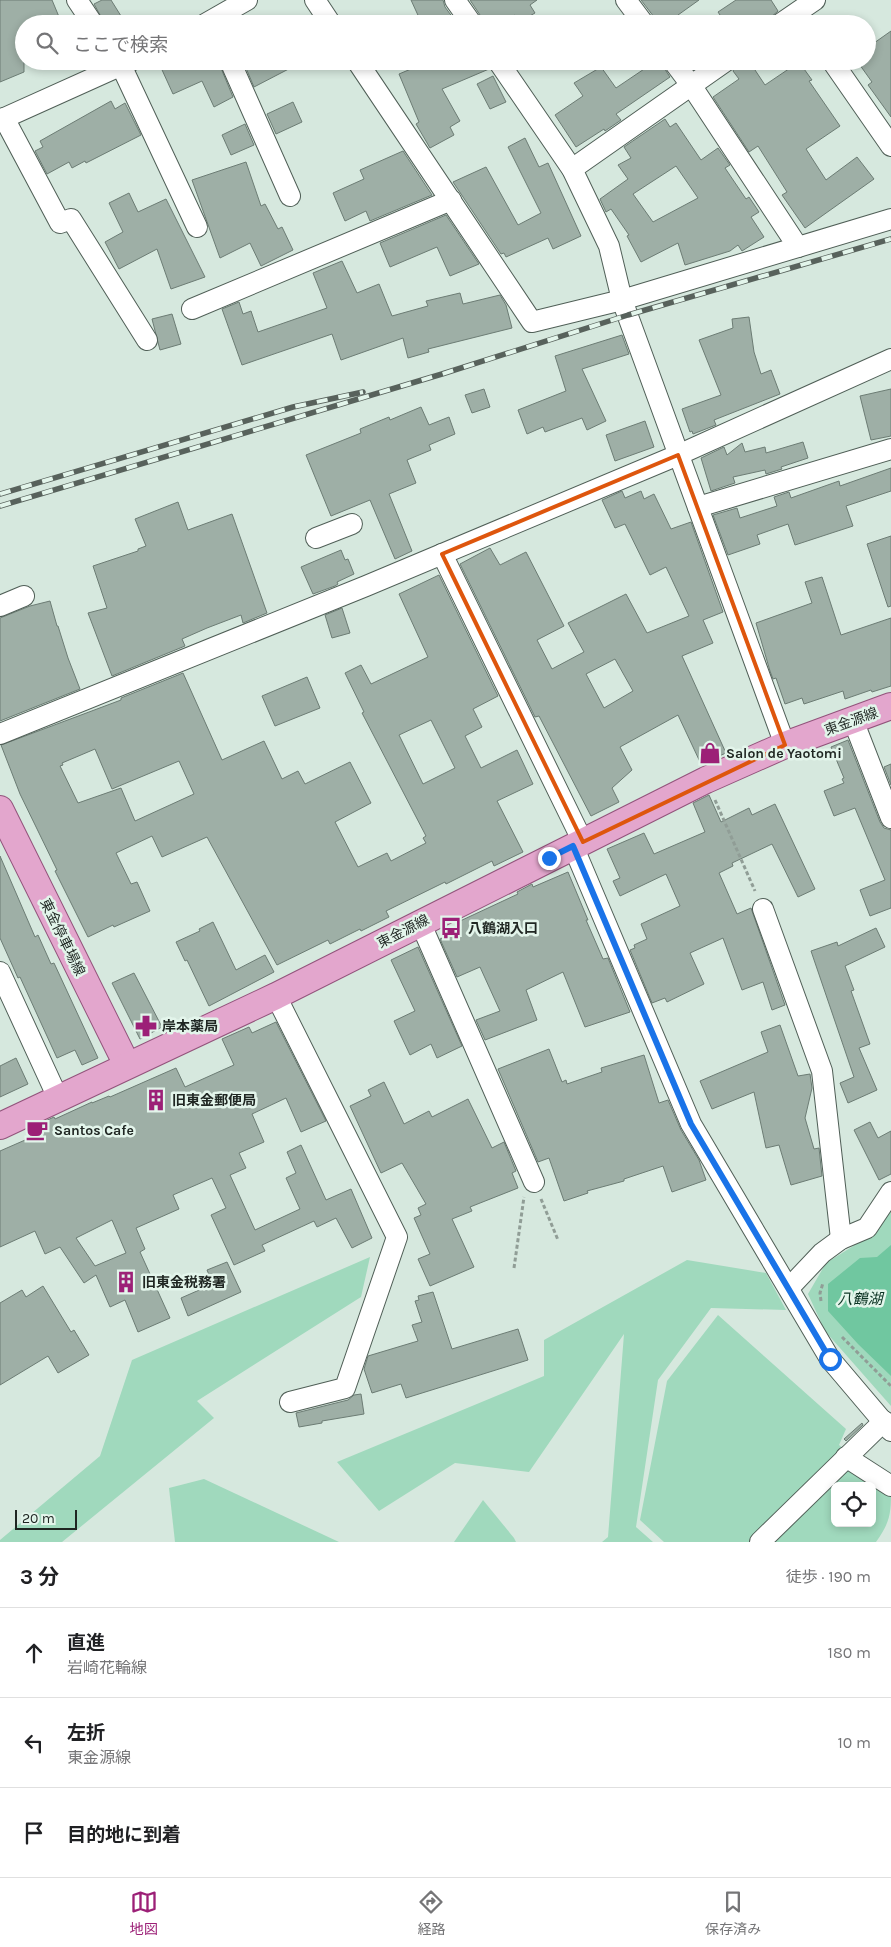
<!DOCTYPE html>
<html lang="ja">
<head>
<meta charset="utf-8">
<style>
	body { margin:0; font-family:Karla,"Noto Sans JP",sans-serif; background:#f6f6f6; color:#202124 }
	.controls { position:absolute; right:15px; bottom:15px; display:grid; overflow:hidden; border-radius:8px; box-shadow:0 2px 8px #0003 }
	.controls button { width:45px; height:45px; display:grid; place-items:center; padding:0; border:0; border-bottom:1px solid #e0e0e0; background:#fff; color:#202124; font:25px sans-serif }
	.scale { position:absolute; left:15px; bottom:12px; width:62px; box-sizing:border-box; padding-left:5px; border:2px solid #1f2622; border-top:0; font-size:14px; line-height:18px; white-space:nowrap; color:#1f2622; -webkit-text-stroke:4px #e3f5eb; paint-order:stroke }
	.stop { position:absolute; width:15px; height:15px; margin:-11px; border:4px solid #1a73e8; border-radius:50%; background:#fff }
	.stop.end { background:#1a73e8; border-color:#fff; box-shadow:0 1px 5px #0008 }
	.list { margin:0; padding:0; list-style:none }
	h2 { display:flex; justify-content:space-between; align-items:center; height:65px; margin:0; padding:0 20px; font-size:21px }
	h2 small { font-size:16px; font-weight:400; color:#757577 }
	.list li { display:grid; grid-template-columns:32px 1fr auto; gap:15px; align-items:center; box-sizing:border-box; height:90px; padding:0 20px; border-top:1px solid #e0e0e0 }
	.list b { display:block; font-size:19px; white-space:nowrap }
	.list p { margin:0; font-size:16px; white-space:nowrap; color:#757577 }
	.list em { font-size:16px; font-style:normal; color:#757577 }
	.icon { flex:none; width:28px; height:28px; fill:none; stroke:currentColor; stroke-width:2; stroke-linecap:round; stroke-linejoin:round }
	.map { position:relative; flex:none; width:891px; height:1542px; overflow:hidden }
	.search { position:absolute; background:#fff; box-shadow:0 2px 8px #0003; left:15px; right:15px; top:15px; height:55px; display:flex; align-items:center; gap:12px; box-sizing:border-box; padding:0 18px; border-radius:28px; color:#757577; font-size:19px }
	.sheet { height:335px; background:#fff }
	nav { display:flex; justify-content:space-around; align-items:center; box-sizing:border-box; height:70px; border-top:1px solid #e0e0e0; background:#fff; font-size:14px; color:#757577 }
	nav a { display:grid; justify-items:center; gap:2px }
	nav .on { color:#9c2077 }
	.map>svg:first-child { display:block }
	.green { fill:#a0d9bd; fill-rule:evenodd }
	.water { fill:#70c7a0 }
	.building { fill:#9eafa6; stroke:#6c7c74; fill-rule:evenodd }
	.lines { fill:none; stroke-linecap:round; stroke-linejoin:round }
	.minor-casing { stroke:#505f57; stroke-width:22 }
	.major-casing { stroke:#92537b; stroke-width:28 }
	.path { stroke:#909d96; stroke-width:3; stroke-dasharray:4 2.5; stroke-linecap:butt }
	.minor { stroke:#fff; stroke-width:20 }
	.major { stroke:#e3a6cd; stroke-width:26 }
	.rail-casing { stroke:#58625c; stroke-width:5.5 }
	.rail { stroke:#e3f5eb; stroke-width:4; stroke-dasharray:11; stroke-linecap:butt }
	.route { stroke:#1a73e8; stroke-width:6 }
	.marked { fill:none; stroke:#de560d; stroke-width:4; stroke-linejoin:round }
	.labels { text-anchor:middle; stroke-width:5; stroke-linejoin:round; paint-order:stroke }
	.street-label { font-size:14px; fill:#1f2622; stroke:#e3f5eb }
	.poi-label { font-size:14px; font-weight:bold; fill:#1f2622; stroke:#e3f5eb; text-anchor:start }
	.water-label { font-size:15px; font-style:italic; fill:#0c3424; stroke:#e3f5eb }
</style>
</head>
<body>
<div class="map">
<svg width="891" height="1542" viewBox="0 0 891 1542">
	<rect width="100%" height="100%" fill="#d6e8de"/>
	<!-- green -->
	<g class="green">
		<polygon points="891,1206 891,1406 825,1331 808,1294 826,1263 871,1235"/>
		<polygon points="370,1257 361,1297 197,1401 214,1418 62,1542 0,1542 0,1540 100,1456 132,1360"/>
		<polygon points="687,1260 766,1273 786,1310 711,1308 658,1380 636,1527 653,1542 602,1542 608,1537 624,1334 529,1472 455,1463 379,1511 337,1462 544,1376 544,1340"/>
		<path d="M718,1315L846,1429L839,1445L891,1487C891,1513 891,1521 876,1542H664L640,1520L667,1381ZM835,1486H872V1523H835Z"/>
		<polygon points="204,1479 339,1542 175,1542 169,1488"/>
		<polygon points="483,1500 514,1538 516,1542 454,1542"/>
	</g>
	<!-- water -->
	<polygon class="water" points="891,1245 891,1376 858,1344 828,1311 828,1284 860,1258 877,1257"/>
	<!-- building -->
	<g class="building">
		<polygon points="0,0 52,0 62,24 24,24 24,72 0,82"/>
		<polygon points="102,0 111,0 126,24 105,24 94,4"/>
		<polygon points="411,0 443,0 445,7 456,22 452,24 422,24"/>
		<polygon points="470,0 537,0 530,5 535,13 519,22 515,15 501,24 486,24"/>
		<polygon points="641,0 699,0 678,15 684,24 656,24 654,17"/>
		<polygon points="736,0 771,0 778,11 763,24 726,24 718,12"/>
		<polygon points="891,31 891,117 868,85 872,82 857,61 867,61 867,48"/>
		<polygon points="158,61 218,61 233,97 214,107 202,81 173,94"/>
		<polygon points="243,61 304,61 254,87"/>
		<polygon points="430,61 486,61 489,69 442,89 460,121 450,127 454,135 430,148 416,124 419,122 399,74"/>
		<polygon points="656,61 661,61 664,68 670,77 616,114 621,120 605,131 604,129 576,147 555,115 583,96 574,83 601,67 616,88"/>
		<polygon points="738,61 749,61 765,85 799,62 812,80 809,81 840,126 806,149 826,180 857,157 874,179 805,228 782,195 787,192 758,146 749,152 713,97 739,79 733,71"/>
		<polygon points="493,76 506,102 490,109 477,84"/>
		<polygon points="111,101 115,109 125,103 141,135 86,163 85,161 72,168 69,162 47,174 35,151 43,147 40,141"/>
		<polygon points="293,102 302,122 276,134 267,114"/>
		<path d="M665,119L670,127L676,123L701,160L718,148L730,165L725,168L746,199L749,197L759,212L751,217L764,237L742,251L738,245L730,251L685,265L678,243L641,262L627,236L629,235L611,209L606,212L600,199L628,179L618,165L631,158L624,147ZM676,166L698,198L653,222L633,194Z"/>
		<polygon points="245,124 254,145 231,155 222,135"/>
		<polygon points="525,138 539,167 548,163 581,236 553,249 548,238 506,257 504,253 501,254 453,182 486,167 518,225 541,213 508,147"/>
		<polygon points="403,151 432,195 370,221 366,211 345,221 333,193 364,179 360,170"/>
		<polygon points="246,162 261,206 265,204 278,229 282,227 293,250 261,266 250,243 220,258 192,180"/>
		<polygon points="129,193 138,212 166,199 205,277 171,289 157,249 119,269 105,242 123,232 109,203"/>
		<polygon points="446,215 479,264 450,276 437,247 390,267 380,243"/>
		<polygon points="342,261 357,293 379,284 392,316 428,306 426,301 460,293 463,304 500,295 506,305 512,328 428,349 429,352 408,358 403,338 341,360 332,334 242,365 222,309 239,302 243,314 251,311 258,332 327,308 313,273"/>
		<polygon points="172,314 181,344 160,350 152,319"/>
		<polygon points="749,317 754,352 761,374 771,370 780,394 714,420 716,425 693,434 692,431 690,432 682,409 721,395 699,340 733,328 732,319"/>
		<polygon points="622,335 629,354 582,369 606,421 587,430 582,418 545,432 543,427 527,434 518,410 566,391 555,356"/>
		<polygon points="484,389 490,407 472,413 465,395"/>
		<polygon points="891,389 891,436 871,440 860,396"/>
		<polygon points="421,407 429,425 449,417 455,434 429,445 431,450 407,460 416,483 389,494 412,551 395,559 370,500 331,516 306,455 361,433 360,429 389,417 390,420"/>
		<polygon points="645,421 654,447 615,461 606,435"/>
		<polygon points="803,442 808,458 781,467 782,469 766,474 765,470 733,477 735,483 711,491 701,458 724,447 727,455 742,443 745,452 765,447 766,453"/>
		<polygon points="891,468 891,491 846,506 853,526 795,545 788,524 757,535 760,544 728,555 713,515 737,508 740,518 777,506 774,497 789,492 791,498 839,481 840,486"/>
		<path d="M622,491L625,498L641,491L644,499L654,494L671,529L691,522L723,612L703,620L713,643L682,656L726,753L701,764L678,715L620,747L632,770L612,788L619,802L591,816L539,716L535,717L460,564L490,548L500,565L526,552L564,626L537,640L552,669L584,652L568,623L626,594L647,633L689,616L666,567L650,575L625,524L615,528L602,500ZM615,659L633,691L604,708L586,674Z"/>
		<polygon points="178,502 188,530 232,514 267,613 243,623 241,615 207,628 182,639 185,646 112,676 88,613 107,608 93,566 138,551 138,549 146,546 135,519"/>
		<polygon points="891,536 891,606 888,607 867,544"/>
		<polygon points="341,550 345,560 348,559 354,574 337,582 338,584 335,586 313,594 301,567"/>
		<path d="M439,575L498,696L473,709L482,727L465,736L481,768L517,750L533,784L497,801L523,852L494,866L492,861L446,884L445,882L386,911L389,917L361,931L360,929L330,944L328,940L277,965L207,837L162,857L152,836L116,853L131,884L137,882L150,911L114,927L113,925L88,937L55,871L57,870L20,794L1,745L121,700V698L183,673L222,760L264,741L282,779L298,771L305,784L350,762L371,803L335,822L358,867L387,853L391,861L426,843L423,838L426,836L362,713L364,712L345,673L361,665L371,684L428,657L399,594ZM431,720L455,768L423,784L399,735ZM95,749L112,789L179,761L194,794L135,821L121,788L78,803L60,766L63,765L62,763Z"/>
		<polygon points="822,577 841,635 891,618 891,686 872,692 871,690 845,699 843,691 804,704 802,698 785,704 776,678 773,679 770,671 756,623 812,603 805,582"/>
		<polygon points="50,601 57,626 58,626 68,658 80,689 0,721 0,618 30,606"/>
		<polygon points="342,608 350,633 332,638 325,615"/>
		<polygon points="307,677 320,708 275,726 262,696"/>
		<polygon points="848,740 880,822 884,828 891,830 891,908 870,916 860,890 885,880 855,808 834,816 824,791 844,783 842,779 844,778 831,747"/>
		<polygon points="891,764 891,785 884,767"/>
		<polygon points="709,795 721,822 749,808 752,815 775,804 815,889 798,897 772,844 732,863 733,866 719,873 737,914 751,908 785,1005 772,1010 763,982 742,990 723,938 690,953 704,984 667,1002 665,998 652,1003 630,950 635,948 634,945 647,939 641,924 680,906 666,874 620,896 613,881 620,878 607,849 644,833 654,854 705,832 693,803"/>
		<polygon points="0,856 35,937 38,935 51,964 54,963 98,1058 82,1065 75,1050 57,1058 20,977 18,978 0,938"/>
		<polygon points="568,872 588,920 586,920 603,959 608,958 630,1012 585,1027 563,972 526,990 537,1020 485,1040 476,1020 500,1011 480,967 457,977 440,939 461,930 458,922 518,894 517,892 532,884 533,887"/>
		<polygon points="213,922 236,970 265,955 274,972 209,1006 187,960 185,961 176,942 200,931 199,929"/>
		<polygon points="876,928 885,947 845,966 854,990 851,991 870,1044 859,1048 877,1090 848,1103 840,1083 854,1077 811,951 837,942 838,946"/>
		<polygon points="418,947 462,1046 437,1058 431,1044 410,1055 394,1021 415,1011 391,960"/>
		<polygon points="134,973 162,1027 140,1039 112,983"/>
		<path d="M276,1022L326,1121L301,1132L286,1098L252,1114L264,1142L239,1153L246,1168L230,1175L255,1230L300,1209L286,1178L296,1173L287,1152L301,1145L326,1200L351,1189L372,1238L352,1248L336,1218L317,1227L314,1221L262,1245L265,1251L234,1265L211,1215L226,1208L212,1178L173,1195L179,1209L136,1228L145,1249L140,1252L170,1318L138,1332L125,1300L110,1307L96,1275L84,1283L60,1247L45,1254L35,1231L0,1247V1151L32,1137L28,1129L54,1117L55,1119L92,1102V1103L109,1096L110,1097L176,1068L185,1087L234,1065L222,1039L249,1027L252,1033ZM112,1220L126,1253L95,1266L76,1238Z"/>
		<polygon points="780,1025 798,1076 810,1074 812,1088 805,1118 814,1149 819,1148 822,1176 791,1185 779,1145 766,1148 754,1092 712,1109 700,1081 768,1052 761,1032"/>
		<polygon points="549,1049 562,1082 566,1080 567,1084 602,1072 601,1068 644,1055 659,1103 668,1100 681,1130 699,1160 706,1180 672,1192 663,1166 624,1179 624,1181 587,1191 588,1193 564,1201 549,1158 538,1162 498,1069"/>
		<polygon points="16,1058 28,1084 0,1097 0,1066"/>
		<polygon points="384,1082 404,1124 429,1111 432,1117 468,1099 492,1148 504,1142 516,1171 512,1173 518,1188 470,1207 472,1211 452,1219 474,1267 430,1286 418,1259 430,1254 414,1218 421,1215 418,1208 426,1204 402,1163 381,1173 350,1106 371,1096 368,1090"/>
		<polygon points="870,1122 878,1138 891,1131 891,1174 879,1180 854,1130"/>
		<polygon points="227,1262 241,1292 188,1316 181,1298 213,1284 207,1270"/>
		<polygon points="43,1286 71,1332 74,1330 89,1355 58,1373 48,1356 0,1385 0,1303 22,1290 26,1297"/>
		<polygon points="433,1292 452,1349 518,1329 528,1360 406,1398 401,1384 372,1393 364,1369 368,1356 418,1341 412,1325 422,1322 415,1301 419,1300 418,1296"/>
		<polygon points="361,1394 364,1414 322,1421 322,1423 299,1427 296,1413 348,1400 354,1395"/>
		<polygon points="862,1423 863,1425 846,1441 844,1439"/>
	</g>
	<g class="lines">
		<!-- minor casing -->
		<g class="minor-casing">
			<g id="minor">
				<polyline points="77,0 93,24"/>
				<polyline points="315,0 331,24"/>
				<polyline points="455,0 472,24"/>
				<polyline points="626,0 644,24"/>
				<polyline points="205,24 247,0"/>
				<polyline points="780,24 815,0"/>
				<polyline points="119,61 197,227"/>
				<polyline points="230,61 290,196"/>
				<polyline points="357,61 532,322 622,300 891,219"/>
				<polyline points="498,61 572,169 609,246 622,300 785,745"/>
				<polyline points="673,61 691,85 798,247"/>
				<polyline points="832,61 891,146"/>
				<polyline points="4,118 60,223 71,219 147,340"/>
				<polyline points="0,120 131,61"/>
				<polyline points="572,169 726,61"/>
				<polyline points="192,309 451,200"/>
				<polyline points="698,507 891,449"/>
				<polyline points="316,538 352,524"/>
				<polyline points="442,554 583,842"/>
				<polyline points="0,606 24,596"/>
				<polyline points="853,720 891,818"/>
				<polyline points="0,734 366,586 678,455 891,359"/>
				<polyline points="573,846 691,1124 830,1359 891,1431"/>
				<polyline points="763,909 822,1071 841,1239"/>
				<polyline points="420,922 534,1182"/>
				<polyline points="0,972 58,1098"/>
				<polyline points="276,996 397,1237 345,1388 290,1402"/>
				<polyline points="789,1288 822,1253 841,1239 867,1228 891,1192"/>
				<polyline points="846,1457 891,1486"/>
				<polyline points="760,1542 884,1421"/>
			</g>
		</g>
		<!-- major casing -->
		<g class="major-casing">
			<g id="major">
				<polyline points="0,809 127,1065"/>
				<polyline points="0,1126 276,996 706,780 785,745 891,706"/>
			</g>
		</g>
		<!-- path -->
		<g class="path">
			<polyline points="715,800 755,891"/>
			<polyline points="541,1199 558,1240"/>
			<polyline points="514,1268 524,1197"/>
			<polyline points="821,1301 820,1293 823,1283"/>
			<polyline points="842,1337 891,1386"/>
		</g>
		<!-- minor -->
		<use href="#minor" class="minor"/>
		<!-- major -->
		<use href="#major" class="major"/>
		<!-- rail casing -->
		<g class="rail-casing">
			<g id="rail">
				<polyline points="0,494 293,407 363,392"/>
				<polyline points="0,506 442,374 628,315 891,239"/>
			</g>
		</g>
		<!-- rail -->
		<use href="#rail" class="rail"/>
	</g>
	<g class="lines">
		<!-- route -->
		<polyline class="route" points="549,858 573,846 691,1124 830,1359"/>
	</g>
	<!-- marked area -->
	<path class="marked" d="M678,455L785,745L583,842L442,554Z"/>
	<!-- icons -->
	<defs>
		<g id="shop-bare" transform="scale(1.725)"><path d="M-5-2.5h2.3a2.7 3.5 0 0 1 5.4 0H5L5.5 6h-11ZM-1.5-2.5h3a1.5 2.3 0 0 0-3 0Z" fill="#9c2077" stroke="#e3f5eb" stroke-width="2.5" paint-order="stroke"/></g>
		<g id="bus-bare" transform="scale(1.725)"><path d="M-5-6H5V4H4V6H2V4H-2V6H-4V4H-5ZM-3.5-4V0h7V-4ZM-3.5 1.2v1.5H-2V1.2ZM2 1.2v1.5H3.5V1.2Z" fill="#9c2077" stroke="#e3f5eb" stroke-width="2.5" paint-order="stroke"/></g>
		<g id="pharmacy-bare" transform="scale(1.725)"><path d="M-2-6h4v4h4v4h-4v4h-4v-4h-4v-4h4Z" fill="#9c2077" stroke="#e3f5eb" stroke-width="2.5" paint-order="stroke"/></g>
		<g id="building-bare" transform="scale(1.725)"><path d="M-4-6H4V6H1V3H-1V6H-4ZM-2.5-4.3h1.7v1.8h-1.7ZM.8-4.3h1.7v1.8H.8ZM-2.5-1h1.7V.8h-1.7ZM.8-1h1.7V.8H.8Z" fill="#9c2077" stroke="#e3f5eb" stroke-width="2.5" paint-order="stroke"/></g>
		<g id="cafe-bare" transform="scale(1.725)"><path d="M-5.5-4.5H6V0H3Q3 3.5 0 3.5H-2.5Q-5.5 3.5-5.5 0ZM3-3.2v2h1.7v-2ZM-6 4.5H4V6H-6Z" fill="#9c2077" stroke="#e3f5eb" stroke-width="2.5" paint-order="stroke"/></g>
	</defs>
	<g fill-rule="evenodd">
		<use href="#shop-bare" x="710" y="753"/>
		<use href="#bus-bare" x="451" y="928"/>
		<use href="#pharmacy-bare" x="146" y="1026"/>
		<use href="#building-bare" x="156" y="1100"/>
		<use href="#cafe-bare" x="37" y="1130"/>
		<use href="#building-bare" x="126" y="1282"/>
	</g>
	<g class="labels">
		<!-- street labels -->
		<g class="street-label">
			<text transform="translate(851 721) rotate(-20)" y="5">東金源線</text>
			<text transform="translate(403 931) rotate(-27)" y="5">東金源線</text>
			<text transform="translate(63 937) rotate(64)" y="5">東金停車場線</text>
		</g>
		<!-- poi labels -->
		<g class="poi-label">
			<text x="726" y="758">Salon de Yaotomi</text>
			<text x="468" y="933">八鶴湖入口</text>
			<text x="162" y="1031">岸本薬局</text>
			<text x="172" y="1105">旧東金郵便局</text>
			<text x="54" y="1135">Santos Cafe</text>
			<text x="142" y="1287">旧東金税務署</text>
		</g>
		<!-- water labels -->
		<g class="water-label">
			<text x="860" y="1304">八鶴湖</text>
		</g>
	</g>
</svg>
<div class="controls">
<button><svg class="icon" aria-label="locate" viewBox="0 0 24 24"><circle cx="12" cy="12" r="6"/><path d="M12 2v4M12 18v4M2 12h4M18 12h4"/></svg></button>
</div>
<div class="scale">20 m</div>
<div class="stop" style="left:830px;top:1359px"></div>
<div class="stop end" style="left:549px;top:858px"></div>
<div class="search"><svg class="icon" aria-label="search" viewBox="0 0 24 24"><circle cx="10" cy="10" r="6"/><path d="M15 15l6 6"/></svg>ここで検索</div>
</div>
<section class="sheet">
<h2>3 分<small>徒歩 · 190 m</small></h2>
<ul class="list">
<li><svg class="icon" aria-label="ahead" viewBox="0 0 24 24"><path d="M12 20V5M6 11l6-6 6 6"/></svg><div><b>直進</b><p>岩崎花輪線</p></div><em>180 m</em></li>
<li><svg class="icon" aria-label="left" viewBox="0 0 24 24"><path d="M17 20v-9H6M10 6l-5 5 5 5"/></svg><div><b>左折</b><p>東金源線</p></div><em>10 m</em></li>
<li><svg class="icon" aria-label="arrive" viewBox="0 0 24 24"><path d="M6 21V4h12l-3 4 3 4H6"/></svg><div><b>目的地に到着</b></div></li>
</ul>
</section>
<nav>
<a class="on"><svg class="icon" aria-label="map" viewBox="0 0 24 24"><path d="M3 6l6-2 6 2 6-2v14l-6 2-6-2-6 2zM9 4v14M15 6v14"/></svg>地図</a>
<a><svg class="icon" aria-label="directions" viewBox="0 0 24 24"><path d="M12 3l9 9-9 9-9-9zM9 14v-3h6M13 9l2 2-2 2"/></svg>経路</a>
<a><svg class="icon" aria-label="saved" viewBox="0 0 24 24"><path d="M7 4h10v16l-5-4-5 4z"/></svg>保存済み</a>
</nav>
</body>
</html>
